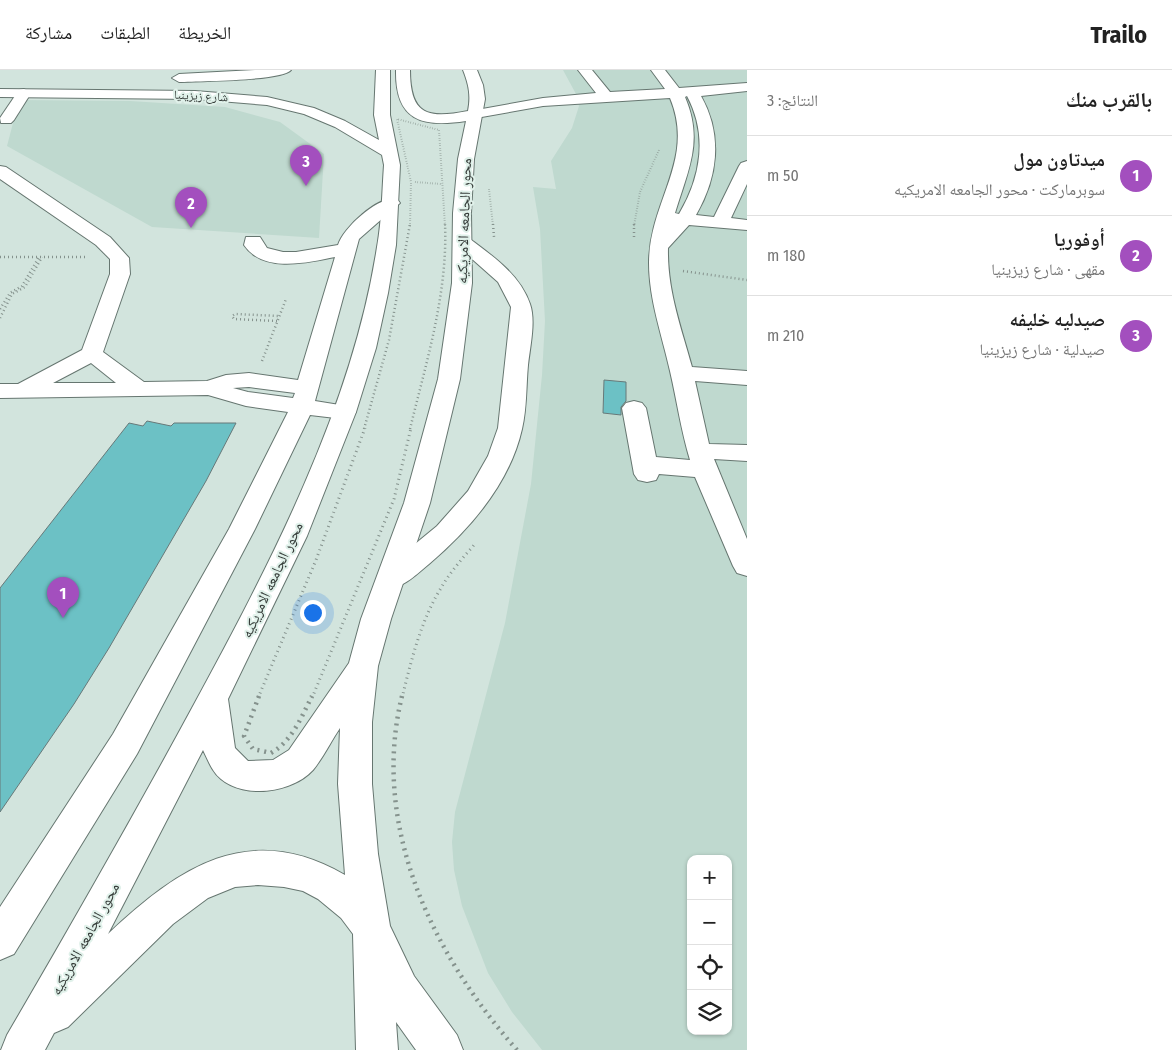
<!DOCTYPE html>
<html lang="ar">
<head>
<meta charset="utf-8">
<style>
	body { margin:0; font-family:"Fira Sans Condensed","Noto Naskh Arabic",sans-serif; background:#f2f2f2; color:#222; direction:rtl }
	.controls { position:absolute; right:15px; bottom:15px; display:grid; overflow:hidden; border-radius:10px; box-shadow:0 1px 4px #0004 }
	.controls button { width:45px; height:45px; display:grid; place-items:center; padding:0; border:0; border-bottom:1px solid #e0e0e0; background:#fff; color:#222; font:25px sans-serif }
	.you { position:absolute; left:312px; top:542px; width:18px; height:18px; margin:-12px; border:4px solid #fff; border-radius:50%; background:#1a73e8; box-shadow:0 0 0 8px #1a73e833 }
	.badge { display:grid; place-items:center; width:32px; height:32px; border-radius:50%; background:#a34fbe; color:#fff; font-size:16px; font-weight:700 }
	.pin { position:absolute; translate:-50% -41px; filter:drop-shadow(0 1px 2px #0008) }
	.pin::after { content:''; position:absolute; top:26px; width:18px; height:15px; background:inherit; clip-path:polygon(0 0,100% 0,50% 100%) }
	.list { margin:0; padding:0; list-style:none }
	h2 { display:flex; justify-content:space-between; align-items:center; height:65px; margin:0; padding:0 20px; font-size:21px }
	h2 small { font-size:16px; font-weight:400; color:#767676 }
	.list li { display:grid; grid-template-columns:32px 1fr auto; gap:15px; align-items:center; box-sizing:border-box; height:80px; padding:0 20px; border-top:1px solid #e0e0e0 }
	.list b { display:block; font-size:19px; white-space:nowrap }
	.list p { margin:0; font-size:16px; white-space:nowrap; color:#767676 }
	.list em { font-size:16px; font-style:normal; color:#767676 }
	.icon { flex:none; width:28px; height:28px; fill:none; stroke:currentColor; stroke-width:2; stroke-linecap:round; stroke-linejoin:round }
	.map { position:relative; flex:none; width:747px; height:980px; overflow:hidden; direction:ltr }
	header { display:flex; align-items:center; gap:30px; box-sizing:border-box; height:70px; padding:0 25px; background:#fff; border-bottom:1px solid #e0e0e0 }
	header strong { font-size:24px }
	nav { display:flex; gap:28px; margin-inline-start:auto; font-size:18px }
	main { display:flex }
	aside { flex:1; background:#fff }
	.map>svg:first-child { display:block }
	.built { fill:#bfd9cf; fill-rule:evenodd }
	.building { fill:#6cc1c5; stroke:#677979 }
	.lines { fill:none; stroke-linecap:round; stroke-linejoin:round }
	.minor-casing { stroke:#667670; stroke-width:2 }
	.major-casing { stroke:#667670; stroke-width:2 }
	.path-far3 { stroke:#85928d; stroke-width:2; stroke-dasharray:0.5 2; stroke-linecap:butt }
	.path-far2 { stroke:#85928d; stroke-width:2.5; stroke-dasharray:1 3; stroke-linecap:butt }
	.path-far1 { stroke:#85928d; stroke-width:3; stroke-dasharray:1 4; stroke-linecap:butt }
	.path { stroke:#85928d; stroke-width:4.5; stroke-dasharray:2 5; stroke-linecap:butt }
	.minor { fill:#fff; fill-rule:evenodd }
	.major { fill:#fff; fill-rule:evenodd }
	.labels { text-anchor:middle; stroke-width:4; stroke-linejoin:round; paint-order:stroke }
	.far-street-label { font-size:12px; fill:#363d3a; stroke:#e0f1ea }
	.street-label { font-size:15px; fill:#363d3a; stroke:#e0f1ea }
</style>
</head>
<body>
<header>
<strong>Trailo</strong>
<nav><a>الخريطة</a><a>الطبقات</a><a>مشاركة</a></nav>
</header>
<main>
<aside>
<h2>بالقرب منك<small>النتائج: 3</small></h2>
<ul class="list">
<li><span class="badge">1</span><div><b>ميدتاون مول</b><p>سوبرماركت · محور الجامعه الامريكيه</p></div><em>50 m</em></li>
<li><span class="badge">2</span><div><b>أوفوريا</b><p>مقهى · شارع زيزينيا</p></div><em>180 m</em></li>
<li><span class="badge">3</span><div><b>صيدليه خليفه</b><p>صيدلية · شارع زيزينيا</p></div><em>210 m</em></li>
</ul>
</aside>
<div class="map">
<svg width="747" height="980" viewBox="0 0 747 980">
	<rect width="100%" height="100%" fill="#d2e4dd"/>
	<!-- built -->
	<g class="built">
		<path d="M563,0H747V980H542L512,942L488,903L462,836L454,800L452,772L455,742L505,553L531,414L542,305L545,251L540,159L533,117L556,119L551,91L572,58L579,36L576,24ZM691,789H728V961H691Z"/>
		<polygon points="19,30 130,31 225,37 280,52 324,84 319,168 152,157 7,76"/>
	</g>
	<!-- building -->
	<g class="building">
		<polygon points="604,310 626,312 626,331 621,337 621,345 603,343"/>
		<polygon points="147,351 171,356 174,353 236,353 206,411 109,578 74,634 0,742 0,518 129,353 143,356"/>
	</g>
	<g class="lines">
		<!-- minor casing -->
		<g class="minor-casing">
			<g id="minor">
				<path d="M578,0H592L610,22L665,19L651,0H665L679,18L747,13V21L701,26C723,65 718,107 696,145L714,147L739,96L741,93L747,91V114L731,148L747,150V160L689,155L668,178C667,220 681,257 692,297L747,301V315L695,311L709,374L747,375V391L714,389L747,469V506L737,503L733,496L695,407L659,404L656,410L647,412L638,410L634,404L622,338L626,333L634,331L642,333L646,338L656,387L690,390C681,361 677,331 670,301C662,265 649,230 649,193C649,131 696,90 670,28L543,36L476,48L469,44L471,41L543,28L596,23ZM687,26C708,65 701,107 679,144L675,143C688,100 704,71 685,27Z"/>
				<polygon points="24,19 31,23 14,50 11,53 1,53 0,48 19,20"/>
				<path d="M0,96L6,97L110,167L129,188L130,204L103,282L144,312L207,311L226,305L249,303L298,310L335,187C306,193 263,203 244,175L246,167H260L267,178L283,182H296L338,175C343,158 379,125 397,129L400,133L359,169L315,331L352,337L356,342L352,347L344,349L310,345L255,459L137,684L14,884L0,890V837L113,664L229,459L288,342L246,336L208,325L0,328V314H18L82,280L110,204V189L96,175L0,109ZM91,293L116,313H53ZM249,317L295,323L293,328L248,322L233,318Z"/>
				<path d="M463,167L470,169C494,187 520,205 530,234C536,251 530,277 528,295C526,316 527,338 522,359C510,413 470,459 429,494C414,506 401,522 381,516L377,509L381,502L437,456L468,421L488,386L498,358L511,237L498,212L454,173L456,169Z"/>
			</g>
		</g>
		<!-- major casing -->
		<g class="major-casing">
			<g id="major">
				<path d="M255,0H291C282,11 197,11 179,12L172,8L179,4Z"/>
				<path d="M376,0H390V45L400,95L396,175L388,223L376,278L356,342L307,466L228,629L235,678L248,691L273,690L289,680L349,593L361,549L404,433L438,309L452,213L453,143L458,89L466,51C421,58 395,50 396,0H410C410,45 427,49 468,41C471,26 469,15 463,0H477L483,15L485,29L474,89L471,143L472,213L460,309L430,433L391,549L378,596L372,652V714L378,784L390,856L414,906L457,965L463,980H416L396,952L398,980H356L353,864L341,848L318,829L303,821L284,817L258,815L235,817L208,828L173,854L68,957L54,963L45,980H1L7,965C70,857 132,749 192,638C269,496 352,339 377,177C382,150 382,122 384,95L382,85L335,57L304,44L267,35L195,29L0,27V19L195,21L267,27L314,38L345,51L379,70L374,45ZM340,658L338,714L345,805C249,749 178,798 108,864L203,680C208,690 212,702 221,709C245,729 292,723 313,700C323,688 331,671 340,658Z"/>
			</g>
		</g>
		<!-- path-far3 -->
		<g class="path-far3">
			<polyline points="415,112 441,114"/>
			<polyline points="489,119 493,156"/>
			<polyline points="410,156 411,112 397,49 439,60 445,156"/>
			<polyline points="634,156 640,122 659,80"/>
		</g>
		<!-- path-far2 -->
		<g class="path-far2">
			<polyline points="493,154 494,167"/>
			<polyline points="634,154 634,169"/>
			<polyline points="0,187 86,187"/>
			<polyline points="683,201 747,210"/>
			<polyline points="0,239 10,223 22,216 39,187"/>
			<polyline points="0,248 12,224 25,217 42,187"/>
			<polyline points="277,251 234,249 232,246 235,244 279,246"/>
			<polyline points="262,291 286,229"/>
			<polyline points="364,359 389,270 410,154"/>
			<path d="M410,359C426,293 448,223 445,154"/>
		</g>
		<!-- path-far1 -->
		<g class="path-far1">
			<polyline points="258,628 316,490 365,358"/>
			<polyline points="312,628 394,429 411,358"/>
			<path d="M402,628C411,591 421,550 441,518C450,502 462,489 474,475"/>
		</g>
		<!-- path -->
		<g class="path">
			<path d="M259,626L244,666L253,679L271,683C292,671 301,648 312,626"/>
			<path d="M402,626C370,756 433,885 517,980"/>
		</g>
		<!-- minor -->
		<use href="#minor" class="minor"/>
		<!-- major -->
		<use href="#major" class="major"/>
	</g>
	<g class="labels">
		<!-- far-street labels -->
		<g class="far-street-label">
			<text transform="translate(201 26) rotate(3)" y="4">شارع زيزينيا</text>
		</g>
		<!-- street labels -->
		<g class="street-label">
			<text transform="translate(464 151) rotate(-88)" y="5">محور الجامعه الامريكيه</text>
			<text transform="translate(272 510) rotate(-65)" y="5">محور الجامعه الامريكيه</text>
			<text transform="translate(85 869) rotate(-61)" y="5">محور الجامعه الامريكيه</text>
		</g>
	</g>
</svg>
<div class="controls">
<button>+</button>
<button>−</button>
<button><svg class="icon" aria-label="locate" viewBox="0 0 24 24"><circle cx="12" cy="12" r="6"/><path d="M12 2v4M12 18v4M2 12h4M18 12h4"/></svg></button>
<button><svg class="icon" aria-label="layers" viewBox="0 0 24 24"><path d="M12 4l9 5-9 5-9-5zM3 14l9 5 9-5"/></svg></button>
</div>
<div class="you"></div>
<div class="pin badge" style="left:63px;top:548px">1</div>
<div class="pin badge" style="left:191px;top:158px">2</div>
<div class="pin badge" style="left:306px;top:116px">3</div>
</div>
</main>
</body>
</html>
